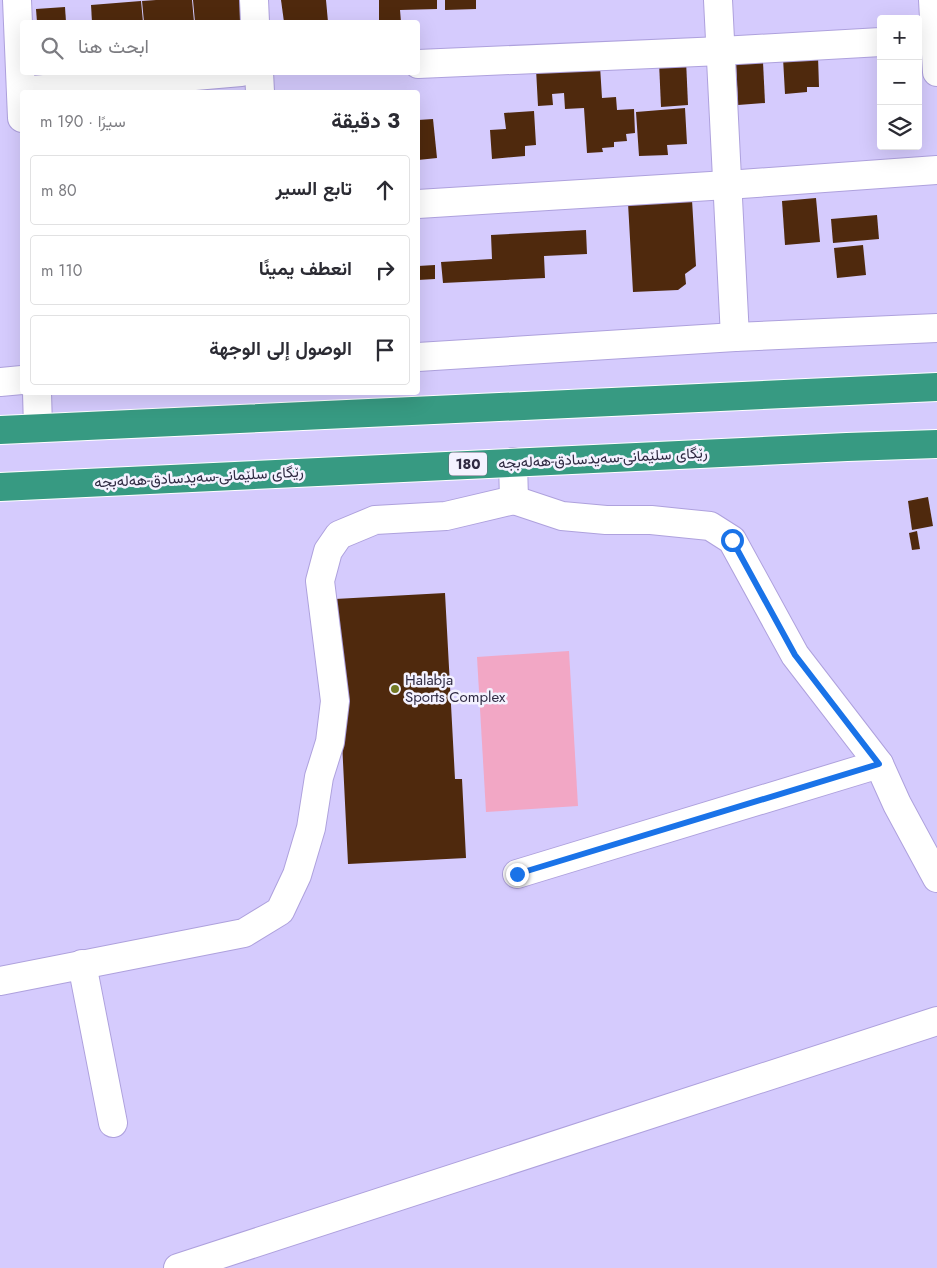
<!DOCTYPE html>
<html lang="ar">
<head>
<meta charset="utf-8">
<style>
	body { margin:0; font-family:Jost,Vazirmatn,sans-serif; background:#f7f7f7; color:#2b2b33; direction:rtl }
	.controls { position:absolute; right:15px; top:15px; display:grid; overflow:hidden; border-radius:5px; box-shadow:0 5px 20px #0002 }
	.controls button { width:45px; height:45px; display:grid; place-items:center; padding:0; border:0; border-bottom:1px solid #e1e1e2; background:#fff; color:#2b2b33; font:25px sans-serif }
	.stop { position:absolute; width:15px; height:15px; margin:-11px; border:4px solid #1a73e8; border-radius:50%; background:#fff }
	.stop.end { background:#1a73e8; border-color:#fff; box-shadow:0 1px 5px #0008 }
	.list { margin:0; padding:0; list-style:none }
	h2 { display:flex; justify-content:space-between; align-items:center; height:65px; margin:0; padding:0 20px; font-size:21px }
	h2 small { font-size:16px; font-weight:400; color:#7c7c81 }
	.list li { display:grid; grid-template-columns:32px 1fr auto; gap:15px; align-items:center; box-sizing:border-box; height:70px; margin:0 10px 10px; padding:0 10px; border:1px solid #e1e1e2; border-radius:5px }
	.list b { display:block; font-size:19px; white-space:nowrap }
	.list em { font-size:16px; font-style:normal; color:#7c7c81 }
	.icon { flex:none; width:28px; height:28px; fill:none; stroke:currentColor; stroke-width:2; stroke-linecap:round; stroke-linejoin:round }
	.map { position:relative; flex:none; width:937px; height:1268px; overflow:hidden; direction:ltr }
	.search { position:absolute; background:#fff; box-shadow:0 5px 20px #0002; left:20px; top:20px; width:400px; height:55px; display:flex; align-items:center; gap:12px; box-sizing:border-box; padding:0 18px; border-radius:5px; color:#7c7c81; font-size:19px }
	.panel { position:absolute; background:#fff; box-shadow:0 5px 20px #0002; left:20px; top:90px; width:400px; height:305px; border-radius:5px; direction:rtl }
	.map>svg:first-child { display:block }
	.green { fill:#f2a7c5 }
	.building { fill:#4f290d }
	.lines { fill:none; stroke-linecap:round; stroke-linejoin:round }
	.minor-casing { stroke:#aea1dd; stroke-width:30 }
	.highway-casing { stroke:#fff; stroke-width:30 }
	.minor { stroke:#fff; stroke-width:28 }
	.highway { stroke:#379a82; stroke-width:28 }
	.route { stroke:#1a73e8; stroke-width:6 }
	.poi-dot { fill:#727923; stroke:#f4f2ff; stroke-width:2 }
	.labels { text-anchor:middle; stroke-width:5; stroke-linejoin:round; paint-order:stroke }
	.shield { fill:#f4f2ff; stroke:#6b677b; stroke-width:1 }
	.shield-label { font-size:14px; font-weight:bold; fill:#302b43 }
	.street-label { font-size:15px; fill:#302b43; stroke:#f4f2ff }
	.poi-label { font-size:15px; fill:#302b43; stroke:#f4f2ff; text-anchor:start }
</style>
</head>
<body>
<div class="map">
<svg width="937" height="1268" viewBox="0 0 937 1268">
	<rect width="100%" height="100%" fill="#d5cbfd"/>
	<!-- green -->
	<polygon class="green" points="569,651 578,806 486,812 477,657"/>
	<!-- building -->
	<g class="building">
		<polygon points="156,0 192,0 194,22 144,22 142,1"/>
		<polygon points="193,0 244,0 245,22 195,22"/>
		<polygon points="281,0 326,0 328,22 284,22"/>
		<polygon points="379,0 437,0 437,9 400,10 401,22 379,22"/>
		<polygon points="445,0 476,0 476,9 445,10"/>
		<polygon points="141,1 143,22 92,22 91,5"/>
		<polygon points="65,7 66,22 37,22 36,9"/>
		<polygon points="818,56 819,87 807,87 807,92 785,94 783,58"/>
		<polygon points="686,60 688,105 661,107 659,62"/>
		<polygon points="763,62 765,103 738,105 736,64"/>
		<polygon points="600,66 602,98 616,97 617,110 634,109 635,133 626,134 627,141 614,142 614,147 602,148 603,152 587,153 584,108 565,109 564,93 552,94 553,105 538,106 536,69"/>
		<polygon points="685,108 687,144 667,145 668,155 639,156 636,112"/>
		<polygon points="534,111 536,145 525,146 525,156 492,159 490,130 506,129 504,113"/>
		<polygon points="433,119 437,158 418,160 418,120"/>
		<polygon points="816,198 820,242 785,245 782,201"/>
		<polygon points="692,200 696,266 685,274 686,284 678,290 633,292 628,203"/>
		<polygon points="877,215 879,239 833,243 831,219"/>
		<polygon points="586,230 587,254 544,256 545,278 443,283 441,262 492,259 491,235"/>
		<polygon points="863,245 866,275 837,278 834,248"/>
		<polygon points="435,265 435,279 418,280 418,266"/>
		<polygon points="928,497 933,526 912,530 908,501"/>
		<polygon points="917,531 920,549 912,550 909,533"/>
		<polygon points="445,593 455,779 462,779 466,858 348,864 335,599"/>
	</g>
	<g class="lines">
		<!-- minor casing -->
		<g class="minor-casing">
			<g id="minor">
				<polyline points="17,0 22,118"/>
				<polyline points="254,0 255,22"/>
				<polyline points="718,0 735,337"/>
				<polyline points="933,0 937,72"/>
				<polyline points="418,64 721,51 881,42"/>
				<polyline points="259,72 260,92"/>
				<polyline points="21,91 241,72"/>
				<polyline points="418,204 727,185 937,170"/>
				<polyline points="418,357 735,337 937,328"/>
				<polyline points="0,382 22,380"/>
				<polyline points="37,392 38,428"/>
				<polyline points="514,500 562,516 606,520 651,520 710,526 732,540 795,655 879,764 897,804 937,878"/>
				<polyline points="517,874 879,764"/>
				<polyline points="82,964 113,1123"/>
				<polyline points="0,981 244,933 280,911 297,875 311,828 319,777 330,742 335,701 320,581 328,551 339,535 375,520 446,516 514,500 513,462"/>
				<polyline points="178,1268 937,1021"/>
			</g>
		</g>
		<!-- highway casing -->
		<g class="highway-casing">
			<g id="highway">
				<polyline points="0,430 937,387"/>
				<polyline points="0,487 847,447 937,444"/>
			</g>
		</g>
		<!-- minor -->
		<use href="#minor" class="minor"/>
		<!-- highway -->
		<use href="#highway" class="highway"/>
	</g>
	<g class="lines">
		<!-- route -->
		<polyline class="route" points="517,874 879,764 795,655 732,540"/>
	</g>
	<!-- markers -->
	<circle class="poi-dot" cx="395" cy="689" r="5"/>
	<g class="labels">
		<!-- shield labels -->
		<rect class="shield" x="449" y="452.5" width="38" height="23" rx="4"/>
		<g class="shield-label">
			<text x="468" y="469">180</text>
		</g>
		<!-- street labels -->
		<g class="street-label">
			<text transform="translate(603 458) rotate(-3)" y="5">رێگای سلێمانی-سەیدسادق-هەلەبجە</text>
			<text transform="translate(199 477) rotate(-3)" y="5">رێگای سلێمانی-سەیدسادق-هەلەبجە</text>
		</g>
		<!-- poi labels -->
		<g class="poi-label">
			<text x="405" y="685">Halabja<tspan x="405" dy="17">Sports Complex</tspan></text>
		</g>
	</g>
</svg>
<div class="controls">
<button>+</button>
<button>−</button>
<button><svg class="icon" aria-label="layers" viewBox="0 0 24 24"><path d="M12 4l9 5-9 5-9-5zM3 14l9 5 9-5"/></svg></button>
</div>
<div class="stop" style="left:732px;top:540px"></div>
<div class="stop end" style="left:517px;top:874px"></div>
<div class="search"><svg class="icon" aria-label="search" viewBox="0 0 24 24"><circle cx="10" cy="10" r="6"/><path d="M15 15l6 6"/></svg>ابحث هنا</div>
<section class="panel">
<h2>3 دقيقة<small>سيرًا · 190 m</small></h2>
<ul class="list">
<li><svg class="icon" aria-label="ahead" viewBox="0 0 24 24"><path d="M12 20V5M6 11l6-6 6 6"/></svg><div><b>تابع السير</b></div><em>80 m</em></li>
<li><svg class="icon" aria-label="right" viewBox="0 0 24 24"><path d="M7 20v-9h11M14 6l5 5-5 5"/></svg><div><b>انعطف يمينًا</b></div><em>110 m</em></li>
<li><svg class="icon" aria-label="arrive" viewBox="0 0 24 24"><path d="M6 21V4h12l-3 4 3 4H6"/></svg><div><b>الوصول إلى الوجهة</b></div></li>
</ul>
</section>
</div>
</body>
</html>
